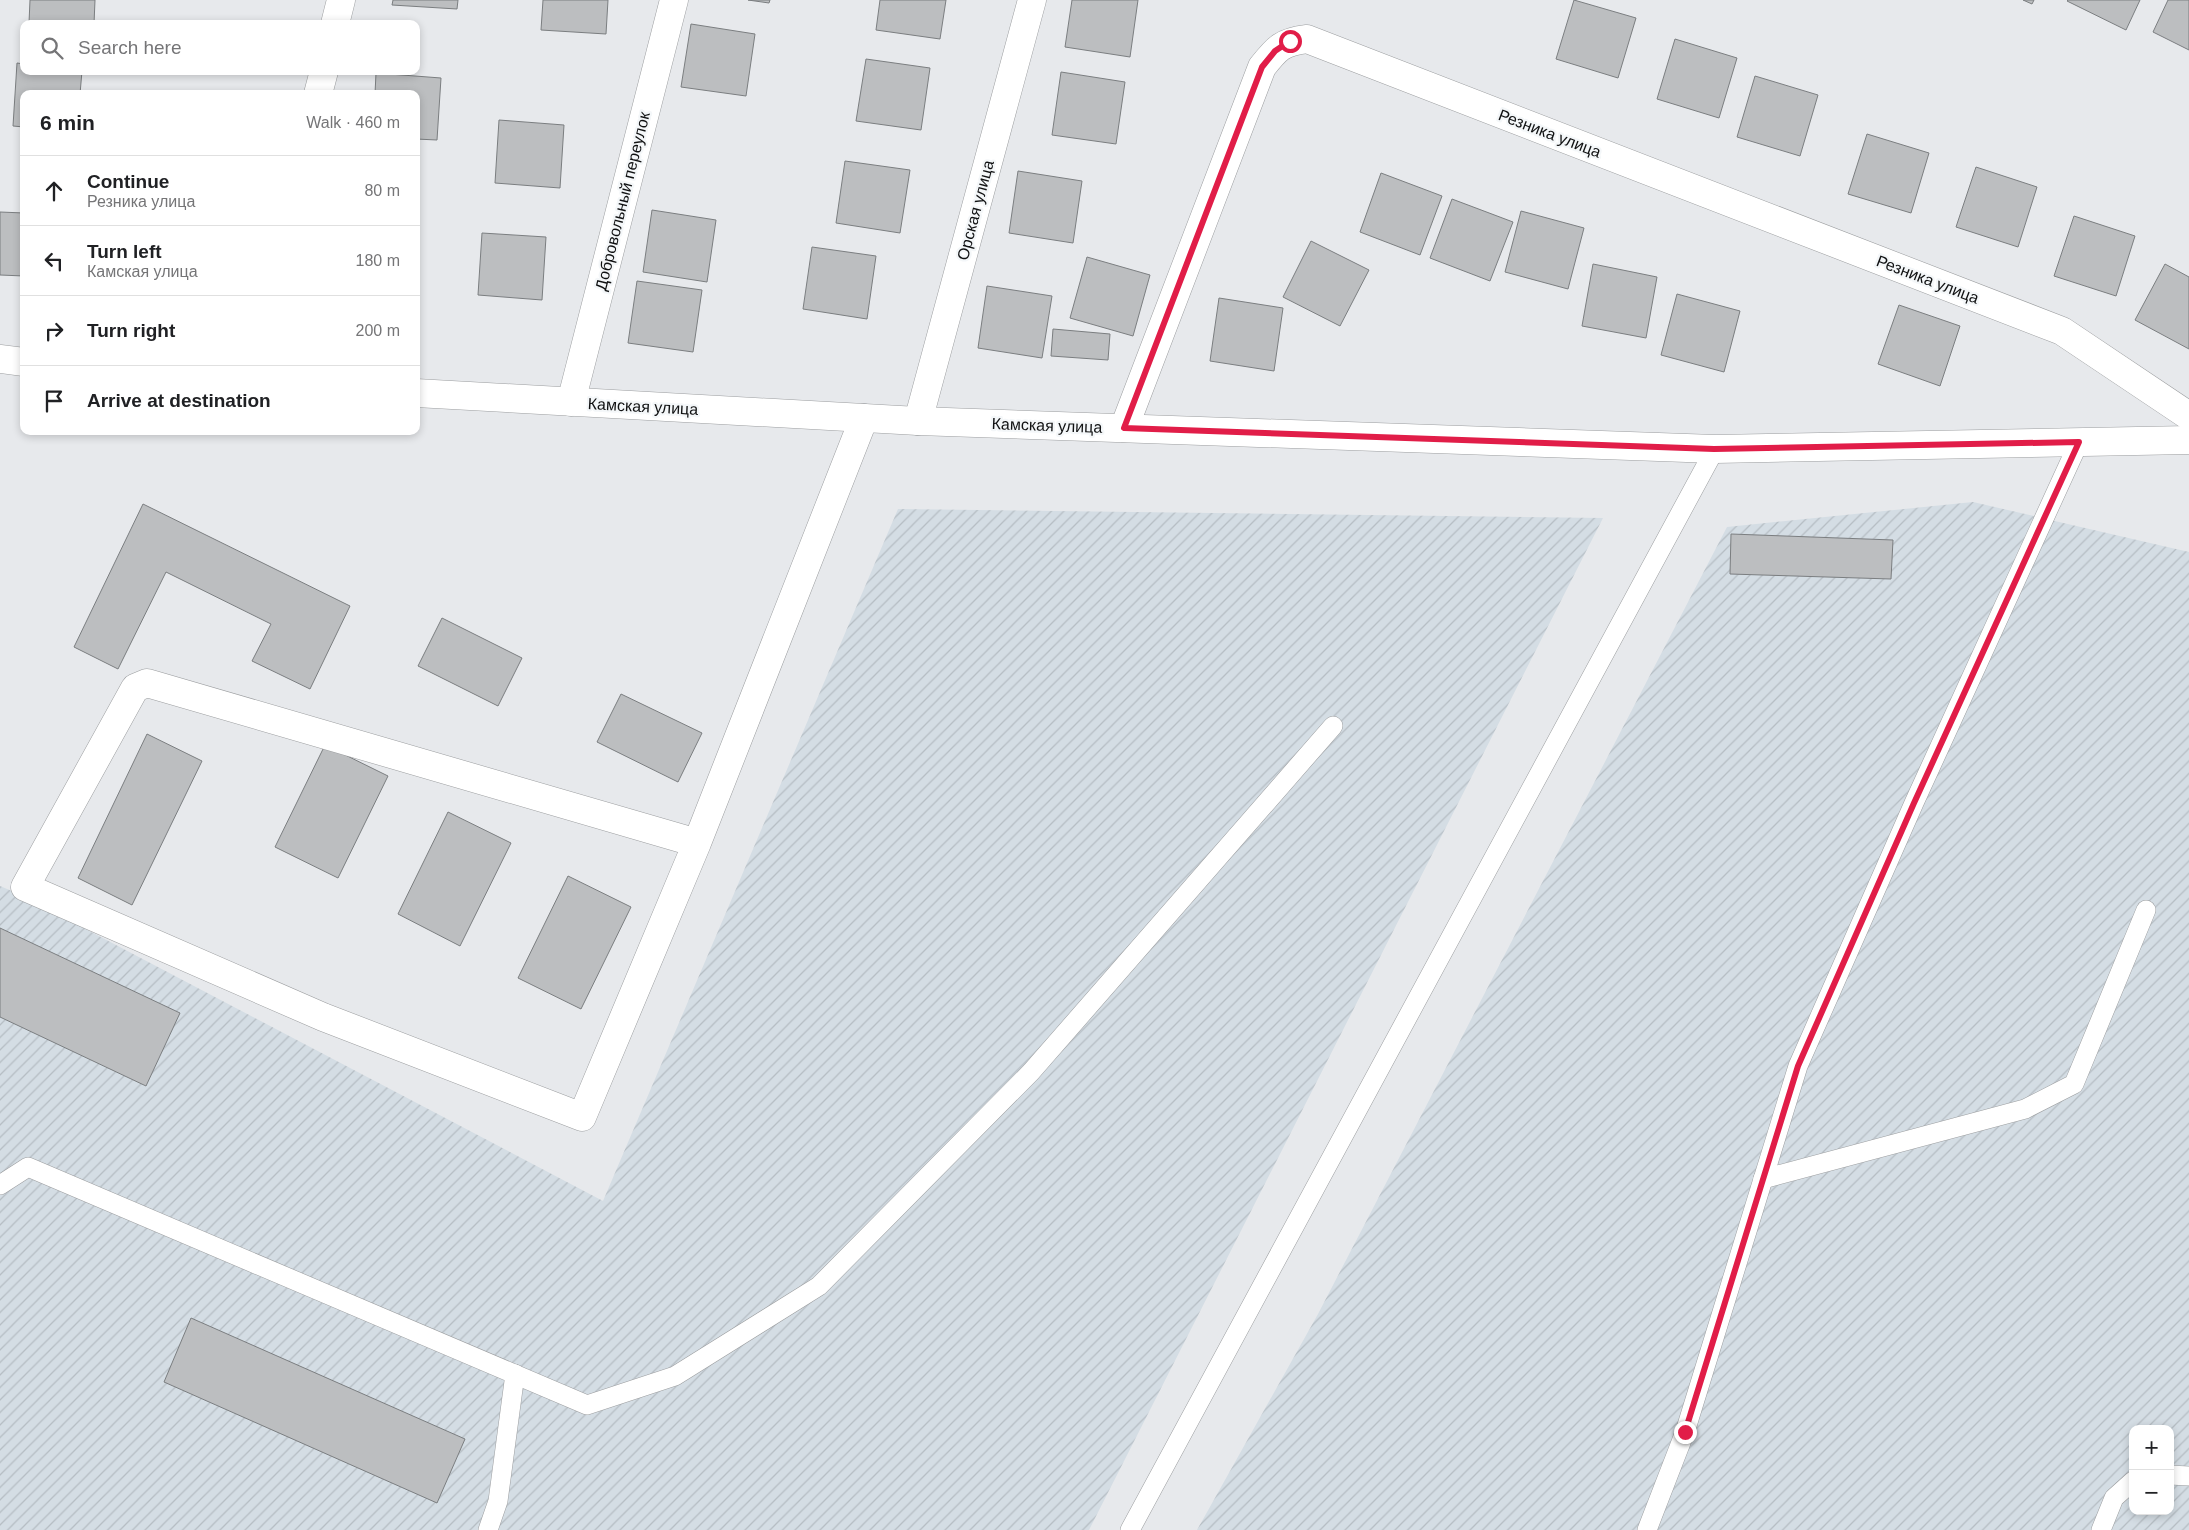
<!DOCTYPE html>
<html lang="en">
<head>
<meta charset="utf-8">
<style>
	body { margin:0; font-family:Helvetica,sans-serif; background:#f2f2f2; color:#202124 }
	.controls { position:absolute; right:15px; bottom:15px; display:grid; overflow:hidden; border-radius:10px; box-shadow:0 2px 8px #0003 }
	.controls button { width:45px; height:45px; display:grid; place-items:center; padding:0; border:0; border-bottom:1px solid #e0e0e0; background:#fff; color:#202124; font:25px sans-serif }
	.stop { position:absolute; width:15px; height:15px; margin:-11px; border:4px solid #e11d48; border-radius:50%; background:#fff }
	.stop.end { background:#e11d48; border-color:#fff; box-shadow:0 1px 5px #0008 }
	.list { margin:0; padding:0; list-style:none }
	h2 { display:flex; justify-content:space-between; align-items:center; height:65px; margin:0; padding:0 20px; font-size:21px }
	h2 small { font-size:16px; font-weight:400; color:#757577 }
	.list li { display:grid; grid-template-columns:32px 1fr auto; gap:15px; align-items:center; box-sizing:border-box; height:70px; padding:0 20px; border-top:1px solid #e0e0e0 }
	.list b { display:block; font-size:19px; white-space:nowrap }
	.list p { margin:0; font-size:16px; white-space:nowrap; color:#757577 }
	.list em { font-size:16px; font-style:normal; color:#757577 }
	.icon { flex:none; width:28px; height:28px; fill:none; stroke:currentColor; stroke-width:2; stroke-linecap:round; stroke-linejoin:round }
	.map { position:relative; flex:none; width:2189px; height:1530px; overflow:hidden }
	.search { position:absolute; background:#fff; box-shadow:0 2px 8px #0003; left:20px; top:20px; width:400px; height:55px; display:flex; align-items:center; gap:12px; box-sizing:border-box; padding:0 18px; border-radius:10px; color:#757577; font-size:19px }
	.panel { position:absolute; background:#fff; box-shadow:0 2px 8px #0003; left:20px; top:90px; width:400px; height:345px; border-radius:10px }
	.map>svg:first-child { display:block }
	.industrial { fill:url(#industrial-furrows); fill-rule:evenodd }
	.building { fill:#bcbec0; stroke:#7b7e80 }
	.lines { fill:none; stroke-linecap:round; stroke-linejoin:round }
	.service-casing { stroke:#9c9ea0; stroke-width:20 }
	.minor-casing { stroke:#9c9ea0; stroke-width:29 }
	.service { stroke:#fff; stroke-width:19 }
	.minor { stroke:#fff; stroke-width:28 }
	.route { stroke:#e11d48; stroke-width:6 }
	.labels { text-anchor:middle; stroke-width:4.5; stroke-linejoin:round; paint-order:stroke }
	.street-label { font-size:16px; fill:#101112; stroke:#f4f7f9 }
</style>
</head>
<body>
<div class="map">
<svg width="2189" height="1530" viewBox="0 0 2189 1530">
	<defs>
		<pattern id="industrial-furrows" width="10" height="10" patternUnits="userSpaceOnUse" patternTransform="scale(1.25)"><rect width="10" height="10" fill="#d4dde4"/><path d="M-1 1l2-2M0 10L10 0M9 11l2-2" fill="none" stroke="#b5bdc3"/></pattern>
	</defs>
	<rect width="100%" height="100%" fill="#e7e9ec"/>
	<!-- industrial -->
	<g class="industrial">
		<path d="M1973,502L2189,552V1530H1197L1318,1314L1727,527ZM2133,1429H2170V1511H2133Z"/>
		<polygon points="898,509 1603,518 1089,1530 0,1530 0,886 19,894 603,1201"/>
	</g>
	<!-- building -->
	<g class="building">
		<polygon points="30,0 95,0 94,24 29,23"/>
		<polygon points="393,0 458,0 457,9 392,5"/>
		<polygon points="543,0 608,0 606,34 541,30"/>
		<polygon points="748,0 770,0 769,3"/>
		<polygon points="880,0 946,0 940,39 876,30"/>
		<polygon points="1072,0 1138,0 1130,57 1065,47"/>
		<polygon points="1574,0 1636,18 1618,78 1556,59"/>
		<polygon points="2023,0 2034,0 2032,4"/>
		<polygon points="2068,0 2140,0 2126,30 2067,1"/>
		<polygon points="2168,0 2189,0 2189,50 2153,32"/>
		<polygon points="691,24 755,34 746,96 681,87"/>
		<polygon points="1675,39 1737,58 1719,118 1657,99"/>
		<polygon points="866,59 930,68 921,130 856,121"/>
		<polygon points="17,63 24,64 24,71 82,71 80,94 24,94 24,127 13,126"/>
		<polygon points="1061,72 1125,82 1116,144 1052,135"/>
		<polygon points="376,73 441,78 437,140 416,139 416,94 375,94"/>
		<polygon points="1755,76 1818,95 1800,156 1737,137"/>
		<polygon points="499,120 564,125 560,188 495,183"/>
		<polygon points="1867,134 1929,153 1911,213 1848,194"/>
		<polygon points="845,161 910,170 900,233 836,223"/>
		<polygon points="1976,167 2037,187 2018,247 1956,227"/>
		<polygon points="1018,171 1082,181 1073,243 1009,233"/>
		<polygon points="1381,173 1442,196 1420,255 1360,232"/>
		<polygon points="1452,199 1513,222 1490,281 1430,258"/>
		<polygon points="652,210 716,220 707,282 643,272"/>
		<polygon points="1521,211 1584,228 1568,289 1505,272"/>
		<polygon points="0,212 24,213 24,276 0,275"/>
		<polygon points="2074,216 2135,236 2116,296 2054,276"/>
		<polygon points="482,233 546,237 542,300 478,295"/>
		<polygon points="1311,241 1369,270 1340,326 1283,297"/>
		<polygon points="812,247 876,256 867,319 803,309"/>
		<polygon points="1087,257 1150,275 1133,336 1070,318"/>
		<polygon points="1593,264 1657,277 1646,338 1582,326"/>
		<polygon points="2165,264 2189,277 2189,349 2135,320"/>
		<polygon points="637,281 702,290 693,352 628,343"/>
		<polygon points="987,286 1052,296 1042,358 978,348"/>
		<polygon points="1677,294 1740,311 1724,372 1661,355"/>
		<polygon points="1219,298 1283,308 1274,371 1210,361"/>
		<polygon points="1899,305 1960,326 1940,386 1878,364"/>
		<polygon points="1053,329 1110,334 1108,360 1051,356"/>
		<polygon points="143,504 350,606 310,689 252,661 271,624 166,572 118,669 74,647"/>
		<polygon points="1731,534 1893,540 1891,579 1730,574"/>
		<polygon points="442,618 522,658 498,706 418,666"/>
		<polygon points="621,694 702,733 678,782 597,742"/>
		<polygon points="147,734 202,761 132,905 78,878"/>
		<polygon points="325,745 388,776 338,878 275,847"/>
		<polygon points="448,812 511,843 460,946 398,914"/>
		<polygon points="568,876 631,907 581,1009 518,978"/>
		<polygon points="0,928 180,1013 146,1086 0,1017"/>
		<polygon points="191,1318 465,1439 437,1503 164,1382"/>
	</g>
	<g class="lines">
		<!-- service casing -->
		<g class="service-casing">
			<g id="service">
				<polyline points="1763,1179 2025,1109 2074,1084 2146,910"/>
				<polyline points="0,1185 28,1167 587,1405 675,1376 819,1286 1031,1072 1333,726"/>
				<polyline points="2170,1475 2189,1476"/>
				<polyline points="488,1530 498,1501 515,1374"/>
				<polyline points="1130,1530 1715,449"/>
				<polyline points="1647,1530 1685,1432 1798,1066 1914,803 2079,442"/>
				<polyline points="2101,1530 2114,1498 2133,1481"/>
			</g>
		</g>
		<!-- minor casing -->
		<g class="minor-casing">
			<g id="minor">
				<polyline points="335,24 341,0"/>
				<polyline points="318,94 324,71"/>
				<polyline points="0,359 24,362"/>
				<polyline points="416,393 918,421 1715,449 2189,440"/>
				<polyline points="571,402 674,0"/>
				<polyline points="918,421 1032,0"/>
				<path d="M1124,428L1262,67C1277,48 1282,42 1307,39L2062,331L2189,416"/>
				<polyline points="697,843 147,683 135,688 25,887 323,1017 582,1117 697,843 864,418"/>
			</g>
		</g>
		<!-- service -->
		<use href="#service" class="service"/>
		<!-- minor -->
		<use href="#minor" class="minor"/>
	</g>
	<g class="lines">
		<!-- route -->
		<polyline class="route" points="1290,41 1275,51 1262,67 1124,428 1714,449 2079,442 1914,803 1798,1066 1685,1432"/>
	</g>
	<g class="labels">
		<!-- street labels -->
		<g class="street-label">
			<text transform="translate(1550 133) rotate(21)" y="6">Резника улица</text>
			<text transform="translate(622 201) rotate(-76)" y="6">Добровольный переулок</text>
			<text transform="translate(975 210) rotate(-75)" y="6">Орская улица</text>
			<text transform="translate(1928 279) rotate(21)" y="6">Резника улица</text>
			<text transform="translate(643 406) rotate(3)" y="6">Камская улица</text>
			<text transform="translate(1047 425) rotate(2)" y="6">Камская улица</text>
		</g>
	</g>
</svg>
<div class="controls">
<button>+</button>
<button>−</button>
</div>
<div class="stop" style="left:1290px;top:41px"></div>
<div class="stop end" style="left:1685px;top:1432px"></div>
<div class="search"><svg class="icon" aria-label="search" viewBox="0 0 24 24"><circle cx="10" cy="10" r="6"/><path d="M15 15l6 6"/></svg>Search here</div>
<section class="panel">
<h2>6 min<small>Walk · 460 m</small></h2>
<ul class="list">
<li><svg class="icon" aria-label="ahead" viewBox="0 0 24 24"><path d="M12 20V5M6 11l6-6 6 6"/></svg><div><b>Continue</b><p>Резника улица</p></div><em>80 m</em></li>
<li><svg class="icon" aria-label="left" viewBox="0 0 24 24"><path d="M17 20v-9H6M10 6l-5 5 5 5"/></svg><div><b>Turn left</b><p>Камская улица</p></div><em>180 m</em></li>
<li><svg class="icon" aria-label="right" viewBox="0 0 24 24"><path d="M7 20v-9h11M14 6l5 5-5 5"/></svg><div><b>Turn right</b></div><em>200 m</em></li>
<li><svg class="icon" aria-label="arrive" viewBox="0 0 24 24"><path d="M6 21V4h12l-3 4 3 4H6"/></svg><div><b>Arrive at destination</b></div></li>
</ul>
</section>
</div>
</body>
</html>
